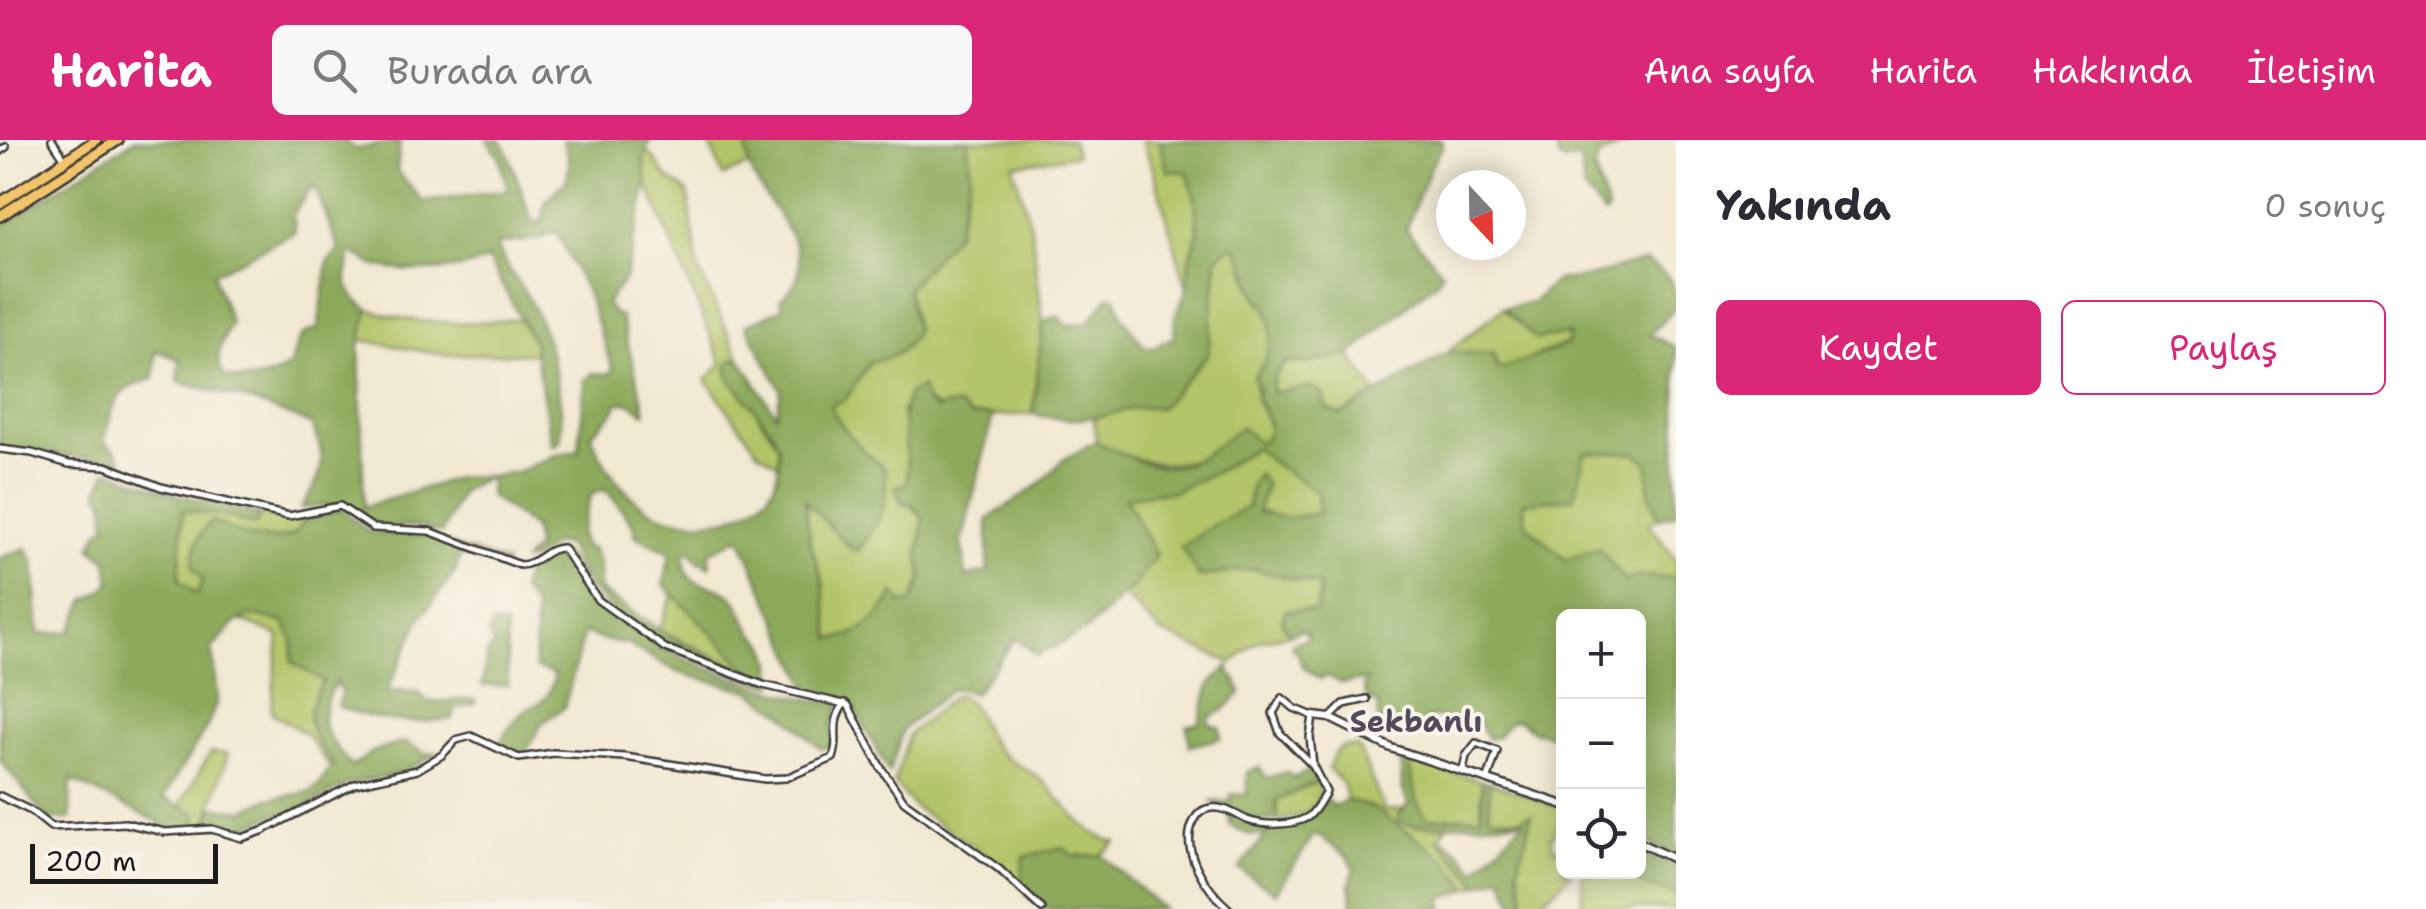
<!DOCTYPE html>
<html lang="tr">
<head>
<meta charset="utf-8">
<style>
	body { margin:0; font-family:"Shantell Sans",sans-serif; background:#f7f7f7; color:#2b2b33 }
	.controls { position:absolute; right:30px; bottom:30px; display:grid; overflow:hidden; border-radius:15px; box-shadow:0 5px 25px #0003 }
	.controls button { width:90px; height:90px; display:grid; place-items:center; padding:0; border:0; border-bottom:2px solid #e1e1e2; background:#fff; color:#2b2b33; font:50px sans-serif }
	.compass { position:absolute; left:1436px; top:30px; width:90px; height:90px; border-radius:50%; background:#fff; box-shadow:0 5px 25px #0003; rotate:158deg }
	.scale { position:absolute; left:30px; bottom:25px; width:188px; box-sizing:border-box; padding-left:10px; border:5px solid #1c1c1c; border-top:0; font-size:28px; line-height:35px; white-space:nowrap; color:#1c1c1c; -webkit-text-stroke:8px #f7f3e8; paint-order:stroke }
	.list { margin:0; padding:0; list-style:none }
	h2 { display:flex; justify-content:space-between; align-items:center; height:130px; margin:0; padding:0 40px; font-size:42px }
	h2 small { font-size:32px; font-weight:400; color:#7c7c81 }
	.actions { display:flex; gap:20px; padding:30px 40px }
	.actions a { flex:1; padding:22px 0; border:2px solid #db2777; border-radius:15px; text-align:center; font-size:35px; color:#db2777 }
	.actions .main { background:#db2777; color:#fff }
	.icon { flex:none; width:55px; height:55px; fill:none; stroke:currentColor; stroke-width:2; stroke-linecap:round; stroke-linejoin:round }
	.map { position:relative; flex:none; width:1676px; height:769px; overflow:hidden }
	header { display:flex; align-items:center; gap:60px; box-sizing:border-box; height:140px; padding:0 50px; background:#db2777; color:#fff }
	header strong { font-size:48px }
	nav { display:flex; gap:55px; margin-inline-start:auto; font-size:35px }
	.search { width:700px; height:90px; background:#f7f7f7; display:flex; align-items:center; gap:25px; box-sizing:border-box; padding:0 35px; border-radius:15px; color:#7c7c81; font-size:38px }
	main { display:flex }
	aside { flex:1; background:#fff }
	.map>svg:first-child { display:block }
	.green { fill:#b2c467; stroke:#677042; stroke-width:2.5 }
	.forest { fill:#8daa5c; stroke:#54633c; stroke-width:2.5; fill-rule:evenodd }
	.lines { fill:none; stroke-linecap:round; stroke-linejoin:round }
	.minor-casing { stroke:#3c3b37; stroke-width:10 }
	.tertiary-casing { stroke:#3c3b37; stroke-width:11 }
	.trunk-casing { stroke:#3c3b37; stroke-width:14 }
	.minor { stroke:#fff; stroke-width:5 }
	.tertiary { stroke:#fff; stroke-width:6 }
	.trunk { stroke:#f1c36a; stroke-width:9 }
	.labels { text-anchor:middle; stroke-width:8; stroke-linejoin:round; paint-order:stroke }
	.quarter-label { font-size:30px; font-weight:bold; fill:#514b5c; stroke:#f7f3e8 }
</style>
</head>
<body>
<header>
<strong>Harita</strong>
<div class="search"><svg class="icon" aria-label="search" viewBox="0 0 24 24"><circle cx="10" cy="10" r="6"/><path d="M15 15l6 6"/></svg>Burada ara</div>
<nav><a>Ana sayfa</a><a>Harita</a><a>Hakkında</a><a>İletişim</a></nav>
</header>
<main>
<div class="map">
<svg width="1676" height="769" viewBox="0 0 1676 769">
	<rect width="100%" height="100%" fill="#f7f3e8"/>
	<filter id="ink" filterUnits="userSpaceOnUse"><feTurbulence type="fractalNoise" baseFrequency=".01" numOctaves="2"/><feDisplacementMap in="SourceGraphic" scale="20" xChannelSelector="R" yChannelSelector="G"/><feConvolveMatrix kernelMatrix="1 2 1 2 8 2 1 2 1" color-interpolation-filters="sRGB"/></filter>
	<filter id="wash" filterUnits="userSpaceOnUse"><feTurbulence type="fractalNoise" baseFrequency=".0048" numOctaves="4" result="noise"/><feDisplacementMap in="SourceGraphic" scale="40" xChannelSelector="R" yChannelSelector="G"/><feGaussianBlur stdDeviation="2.25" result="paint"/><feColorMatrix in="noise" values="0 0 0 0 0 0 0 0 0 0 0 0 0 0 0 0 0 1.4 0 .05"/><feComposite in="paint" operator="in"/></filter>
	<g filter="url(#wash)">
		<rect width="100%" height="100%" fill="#f1e8d1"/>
		<!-- green -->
		<g class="green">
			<polygon points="708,0 746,0 749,26 723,36"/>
			<path d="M968,0H1072L1076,15L1013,25L1031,87L1043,181L1033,274C999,275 954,284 926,261L902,270L909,324L907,343L895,349L924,379L919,413L922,439L911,463L902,464L894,454C879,480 862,497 831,499L822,438L810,402L805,358L849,407L857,410L885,329C862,310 843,292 830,265L907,149L970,36Z"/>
			<polygon points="1142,0 1159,0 1168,31 1187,32 1195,59 1198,93 1189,120 1187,150 1153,29"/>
			<polygon points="647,10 668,38 688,52 698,129 741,220 734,219 760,278 779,305 778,324 759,312 706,240 722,223 647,44 643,18"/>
			<path d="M1234,105C1247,119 1246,140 1256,156C1258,160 1264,163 1266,168C1271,176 1273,199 1271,207C1265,223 1251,242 1257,260C1262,277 1276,283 1263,302L1255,301C1188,323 1162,338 1096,301L1094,278L1139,265L1160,267L1208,214L1217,117Z"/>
			<polygon points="1503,168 1536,199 1569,193 1569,203 1505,228 1496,228 1494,214 1448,212"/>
			<path d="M368,169C419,187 466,184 519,179L533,201L535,213L445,215L361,200Z"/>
			<polygon points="1350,215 1377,254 1341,275 1326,268 1310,247 1272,254 1274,238 1285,222 1308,223"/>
			<path d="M1256,307C1269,324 1299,338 1317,352L1319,373L1288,378L1256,372L1251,345L1248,367L1199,437L1253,429L1321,446L1316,471L1286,470L1282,482L1285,489L1292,494L1256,502L1232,523L1160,492L1124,456L1134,446L1124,357L1174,351L1219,330Z"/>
			<polygon points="1585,312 1636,313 1650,324 1649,353 1659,378 1649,383 1676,421 1676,438 1638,436 1625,442 1566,421 1526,385 1523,362 1574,357"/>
			<polygon points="183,370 222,375 254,385 258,381 257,374 305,380 294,395 279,399 243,397 204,439 197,455 179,440"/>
			<polygon points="673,453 742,524 763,539 659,490"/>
			<path d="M257,473L285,483L293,500L323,541C300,577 311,592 333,624L330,627L307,595L271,572L279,496L238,479Z"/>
			<path d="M954,556H960C980,566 980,589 994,606C1006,622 1024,626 1039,638C1063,658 1083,697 1116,702L1101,715L1024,717L1021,744L990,718L914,667L894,643L909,594Z"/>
			<polygon points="1343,607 1358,607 1385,671 1403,669 1398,677 1414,686 1448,685 1438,700 1479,745 1468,749 1463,741 1412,695 1374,668 1346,660 1343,643 1328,629 1335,612"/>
			<polygon points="211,612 228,614 210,672 209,679 220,686 195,689 180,666"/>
			<polygon points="1408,619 1482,641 1481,676 1426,679 1416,661"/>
			<path d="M1318,641L1321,653C1312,675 1299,677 1277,680L1276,661Z"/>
			<path d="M1490,642L1563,669L1558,689L1551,698L1554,709L1563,706L1564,732H1572C1560,747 1539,766 1520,769L1524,756L1518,728L1531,675L1519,679L1489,676Z"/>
			<path d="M1598,732C1626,732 1649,749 1676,755V769H1582V735Z"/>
		</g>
		<!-- forest -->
		<g class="forest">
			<path d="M134,0H344L355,9L400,1L397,31L424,62L508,50L499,16L487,0H501L510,18L531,79L536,83L543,79L546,61L566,41L570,25L563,0H651L643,18L647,44L625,138L606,164L615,175H620L645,269V273L630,263L619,262L611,275L591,294C601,323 624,357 652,371C692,392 774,382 778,328C778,321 780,310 778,305C773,288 740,252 728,236V224L734,219L741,220L776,275L781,250L746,185L783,168L780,159C834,120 760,65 749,24C747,17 747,8 746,0H968L970,36L956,93L907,149L916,191C904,213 894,218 870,222L845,260L830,265C843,292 862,310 885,329C888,368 881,380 858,411L849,407L805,360L810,402L822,438L831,499C862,497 879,479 894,453L902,464L911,463L922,439L919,413L924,379L913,365L902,363L895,348L907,343C911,311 896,283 909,253L921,247L926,261L937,270L945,266H959L971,276L993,275L962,402L966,437L988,431V379L1040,344L1063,320L1096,301C1122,315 1157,334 1188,323C1206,317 1225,298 1241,287L1255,300L1262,302C1275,287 1267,273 1256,259L1258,247L1253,238C1269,221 1276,192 1267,170C1264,162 1257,158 1254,150C1248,134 1245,117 1234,105L1217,117L1208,214L1160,268C1131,264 1116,275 1089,278C1070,281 1052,278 1033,274L1043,181L1059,176L1067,185L1088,183L1109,156L1116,157L1122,177L1144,206L1153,207L1174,197L1175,176L1187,150L1189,120L1198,93L1195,59L1187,32L1168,31L1159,0H1442V7C1425,33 1418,60 1406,89L1442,132L1438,140L1350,215L1308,223L1285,222L1274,237L1272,253L1310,247L1323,254L1326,268L1341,275L1448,212L1494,214L1496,228H1505L1568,204L1569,194L1536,199L1503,168L1532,163L1558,139C1590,142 1616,126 1646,121C1667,134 1676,140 1676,166L1650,195L1676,207V374L1659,378L1649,353V324L1636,313L1585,312L1574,357L1523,363L1526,385L1566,420L1599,408L1625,441L1638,436L1676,438V716L1639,700L1638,477H1564L1563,598L1533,591L1519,580L1510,581L1497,597L1488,599L1476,579C1460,583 1449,586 1436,576L1428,580L1422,593L1416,595L1406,586L1392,581L1386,585L1378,582V564L1367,559L1364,547L1367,540L1341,543L1328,536L1320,539L1302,526L1298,513L1292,509V504L1308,498L1306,492L1299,490L1292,494L1285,489L1282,481L1286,470L1316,471L1321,446L1253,429L1199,437L1181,407L1212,386L1248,367L1251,345L1258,334L1266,345L1257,372L1288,378L1319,373L1317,352C1299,338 1269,324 1256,307L1219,330L1174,351L1125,357L1156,416L1134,446L1087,490L1037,515L1016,498L974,554L961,549L950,550L903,589L889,633L852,564L847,559L810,552L740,397L709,413L710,427L696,420L691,412L684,413C684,454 706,437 731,455C742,464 743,478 751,489C755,496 764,500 767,507C771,516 774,535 775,545C721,535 632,495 596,453C584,440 576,422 568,406L556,403L534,419L523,421L536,408L533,388L489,355L490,337L462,351L442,393L421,387L376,386L343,365L301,368C322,336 330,321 311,284L251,261L178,242L180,220L156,210L154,239C112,248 114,265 104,302L117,311L122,322L0,308V86ZM312,47L319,56L339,110L328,122L318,189C296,192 296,207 291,225C270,240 249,243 224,236C213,215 221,204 231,184L213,134L295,92L293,74ZM556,91L586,152L613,228L610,234L593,233L585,240L579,310L556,315L520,331L490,337L463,336L364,367L359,207L368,169C342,151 345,140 351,112C360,117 370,125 381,127C412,133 459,133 488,119L533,201L552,306L560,302C566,265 550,198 532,165C520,140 507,135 497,104L538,99ZM602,350L608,352L635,387V396L670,413L664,445L742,524L760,537L675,500L599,450V425L593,410L584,406L580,392L591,355Z"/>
			<polygon points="1566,0 1637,0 1599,16 1594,29 1608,71 1604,75 1584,50 1581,22 1575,19 1566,22 1558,18 1556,8"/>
			<path d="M108,330L178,355L257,374L258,381L255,385L222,375L183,371L179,440L197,455L203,439L193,428C193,409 198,393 212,380C241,396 260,404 294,395L305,380L341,369L369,392L426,396L506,423L504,427L460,415L456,431L420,479L387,551L418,552L428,562L475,559V564L456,568L452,579C412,585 374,581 337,566L342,553L336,542C311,581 326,595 352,627L372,612L405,602L427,614L439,613L397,635L351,643L294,672L269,677L241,689L220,686L209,679L213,667L243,671L268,659L310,652L319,645L333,624C309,590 299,579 323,541L292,522L293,500L285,483C242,468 240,477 212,509L217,562L207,587L163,658L197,674L195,689L175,690L71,640L70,679H47L0,620V418L26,408L34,422L39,494L70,492L86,460L105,449L110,441L107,420L91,408L99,391L106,386L105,362L98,351Z"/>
			<path d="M559,411C577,422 583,451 600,466C667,522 755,551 841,565L832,584L834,605L821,609L784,574L750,551L680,533L627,504L603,500L584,492L564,568L542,583L524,615L498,604C505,595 515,577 525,571C547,558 548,562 555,534L535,528V468L521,450L526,430C540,428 545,414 559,411Z"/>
			<polygon points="493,484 506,486 508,545 482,546 487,514 494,505 488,494"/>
			<polygon points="1229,526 1229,533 1236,539 1241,553 1224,570 1208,578 1210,585 1220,587 1221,598 1190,606 1187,586 1199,583 1210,544"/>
			<polygon points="1401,619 1408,619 1416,661 1427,679 1481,676 1483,641 1490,642 1489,676 1519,679 1532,674 1518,728 1524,756 1520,769 1516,769 1503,736 1479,745 1438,700 1440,697 1458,710 1476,730 1524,681 1414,686 1399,681 1398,677 1408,664 1402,647"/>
			<polygon points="1259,627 1267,638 1286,632 1293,638 1309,631 1318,641 1276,661 1277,680 1257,680 1210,662 1231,661 1231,654 1247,655 1247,632"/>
			<path d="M1326,660L1334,666L1346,660L1374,668L1412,695L1445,719L1468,749L1441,759L1444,767L1440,769H1345L1353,766L1350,745L1354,727L1347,716L1315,693L1276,753L1239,729L1266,695H1250L1230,686L1229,676C1264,691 1304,696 1326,660Z"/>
			<path d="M1639,706L1676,725V755C1652,750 1634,740 1610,732H1638Z"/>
			<polygon points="1062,707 1075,717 1101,715 1163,769 1045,769 1021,744 1024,717"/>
		</g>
	</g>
	<g filter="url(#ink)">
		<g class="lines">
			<!-- minor casing -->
			<g class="minor-casing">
				<g id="minor">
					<polyline points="52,0 64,18"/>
					<polyline points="0,11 6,7"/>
					<path d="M0,309L32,313L69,324L106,326L161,347L289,376L340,366L373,388L429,391L520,425C538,425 546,407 563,408L598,460L665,508L763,545L848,565L881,628L904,661L999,729L1042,769"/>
					<polyline points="1330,578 1344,564 1367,559"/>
					<polyline points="1463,630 1466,616 1476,603 1497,611 1488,638"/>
					<path d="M0,656L31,671L51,687L125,683L165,692L212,689L242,698L262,691L355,644L417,630L442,615L456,600L471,596L519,618L554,613L625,617L765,639L786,638L833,618C841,597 828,585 845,563"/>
					<path d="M1229,769C1208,751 1178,710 1194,681C1197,674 1203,669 1211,668C1224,666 1236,675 1247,680C1264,686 1292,686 1308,677C1316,671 1321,660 1326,652L1313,626L1310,597L1313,576L1294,568L1282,558L1273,573L1280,593L1313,626"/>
				</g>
			</g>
			<!-- tertiary casing -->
			<g class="tertiary-casing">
				<g id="tertiary">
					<polyline points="1313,576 1330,578 1391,608 1564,665"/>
					<polyline points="1638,702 1676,720"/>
				</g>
			</g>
			<!-- trunk casing -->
			<g class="trunk-casing">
				<g id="trunk">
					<polyline points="0,63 96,0"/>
					<polyline points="0,76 118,0"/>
				</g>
			</g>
			<!-- minor -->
			<use href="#minor" class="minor"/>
			<!-- tertiary -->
			<use href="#tertiary" class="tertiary"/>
			<!-- trunk -->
			<use href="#trunk" class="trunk"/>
		</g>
	</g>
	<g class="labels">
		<!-- quarter labels -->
		<g class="quarter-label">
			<text x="1416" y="592">Sekbanlı</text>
		</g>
	</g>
</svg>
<div class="controls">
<button>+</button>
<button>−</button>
<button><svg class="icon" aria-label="locate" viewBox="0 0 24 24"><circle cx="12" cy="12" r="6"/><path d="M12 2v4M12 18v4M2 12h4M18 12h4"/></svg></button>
</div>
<svg class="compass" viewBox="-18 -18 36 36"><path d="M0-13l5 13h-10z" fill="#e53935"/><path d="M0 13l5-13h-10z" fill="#7c7c81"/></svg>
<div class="scale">200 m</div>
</div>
<aside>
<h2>Yakında<small>0 sonuç</small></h2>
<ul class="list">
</ul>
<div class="actions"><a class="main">Kaydet</a><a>Paylaş</a></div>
</aside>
</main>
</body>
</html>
